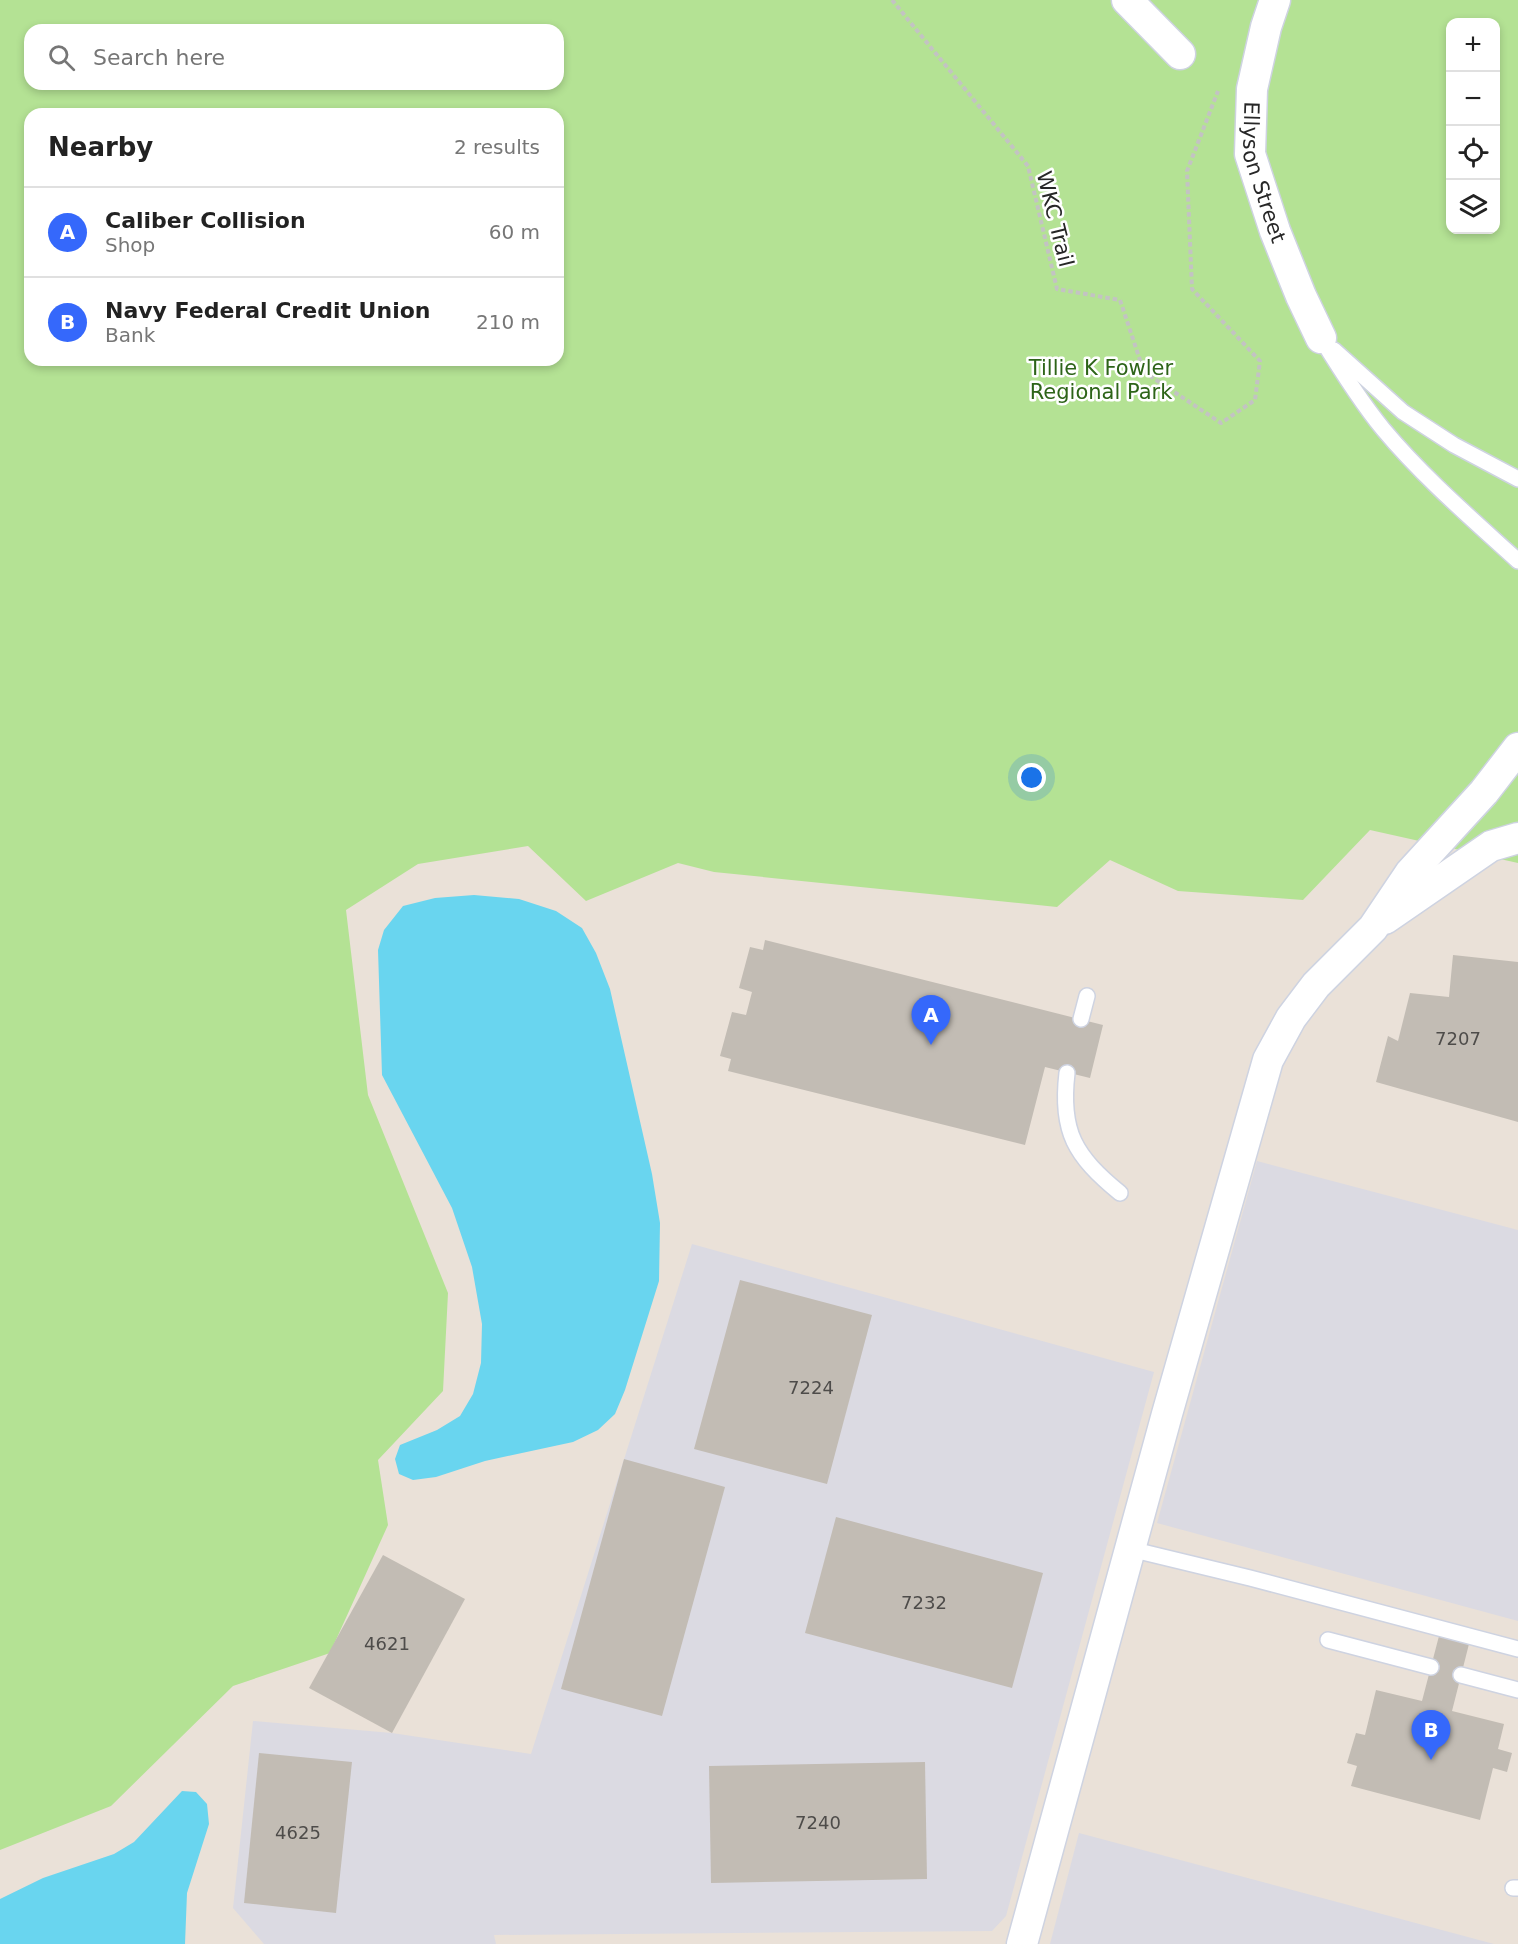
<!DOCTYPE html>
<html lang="en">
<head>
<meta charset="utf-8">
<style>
	body { margin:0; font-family:"DejaVu Sans",sans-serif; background:#f6f6f6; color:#222 }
	.controls { position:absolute; right:18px; top:18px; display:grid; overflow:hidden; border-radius:12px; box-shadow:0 3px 9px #0003 }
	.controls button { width:54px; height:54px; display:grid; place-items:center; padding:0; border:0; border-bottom:2px solid #e0e0e0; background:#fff; color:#222; font:30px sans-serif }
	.you { position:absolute; left:1032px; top:778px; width:21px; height:21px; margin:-15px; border:4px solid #fff; border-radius:50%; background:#1a73e8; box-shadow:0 0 0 9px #1a73e833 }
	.badge { display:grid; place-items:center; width:39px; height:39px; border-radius:50%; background:#3568fb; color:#fff; font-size:20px; font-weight:700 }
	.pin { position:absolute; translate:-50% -50px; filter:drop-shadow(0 2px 3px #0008) }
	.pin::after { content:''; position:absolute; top:32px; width:21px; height:18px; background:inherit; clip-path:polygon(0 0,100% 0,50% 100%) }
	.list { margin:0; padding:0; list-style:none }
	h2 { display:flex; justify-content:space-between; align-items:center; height:78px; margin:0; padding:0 24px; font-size:26px }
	h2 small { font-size:20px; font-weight:400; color:#767676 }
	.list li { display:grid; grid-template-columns:39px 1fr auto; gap:18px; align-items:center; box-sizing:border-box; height:90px; padding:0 24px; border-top:2px solid #e0e0e0 }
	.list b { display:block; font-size:22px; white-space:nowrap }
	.list p { margin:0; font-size:20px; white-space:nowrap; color:#767676 }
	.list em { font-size:20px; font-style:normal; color:#767676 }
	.icon { flex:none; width:33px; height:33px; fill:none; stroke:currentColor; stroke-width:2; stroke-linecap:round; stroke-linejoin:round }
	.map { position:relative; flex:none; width:1518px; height:1944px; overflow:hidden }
	.search { position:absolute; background:#fff; box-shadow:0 3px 9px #0003; left:24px; top:24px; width:540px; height:66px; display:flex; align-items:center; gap:15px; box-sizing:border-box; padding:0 21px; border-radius:18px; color:#767676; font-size:22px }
	.panel { position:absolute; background:#fff; box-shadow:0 3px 9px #0003; left:24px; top:108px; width:540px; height:258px; border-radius:18px }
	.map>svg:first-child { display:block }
	.industrial { fill:#dbdae2 }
	.green { fill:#b4e294; fill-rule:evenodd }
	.water { fill:#69d5ef }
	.building { fill:#c2bcb4 }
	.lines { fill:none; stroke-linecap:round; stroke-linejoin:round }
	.lane-casing { stroke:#ced3e1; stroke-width:18 }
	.street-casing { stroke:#ced3e1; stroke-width:33 }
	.path { stroke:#c3c3c3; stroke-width:4; stroke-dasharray:4.5 3; stroke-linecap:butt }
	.lane { stroke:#fff; stroke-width:15 }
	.street { stroke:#fff; stroke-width:30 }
	.labels { text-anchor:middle; stroke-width:5; stroke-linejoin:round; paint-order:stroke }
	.number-label { font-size:18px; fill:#4e4c4a }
	.street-label { font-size:21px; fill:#272727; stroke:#fff }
	.park-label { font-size:21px; fill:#2d6418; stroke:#fff }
</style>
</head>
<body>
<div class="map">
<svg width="1518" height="1944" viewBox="0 0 1518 1944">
	<rect width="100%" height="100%" fill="#eae1d8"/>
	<!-- industrial -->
	<g class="industrial">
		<polygon points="1257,1161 1518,1230 1518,1621 1157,1523"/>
		<polygon points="692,1244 1154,1372 1006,1916 992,1931 494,1935 496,1944 264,1944 233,1908 253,1721 392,1733 531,1754"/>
		<polygon points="1079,1833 1494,1944 1050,1944"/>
	</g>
	<!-- green -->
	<path class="green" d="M0,0H1518V863L1370,830L1303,900L1178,891L1110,860L1057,907L714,872L678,863L586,901L528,846L418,864L346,910L368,1095L448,1293L443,1391L378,1460L388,1525L330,1653L233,1686L111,1806L0,1850ZM1450,22H1496V230H1450ZM30,30H558V84H30ZM30,114H558V360H30Z"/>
	<!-- water -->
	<g class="water">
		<polygon points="474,895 519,899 556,911 582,928 596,953 610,989 652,1174 660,1223 659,1281 625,1390 615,1414 598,1430 573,1442 485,1461 436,1477 413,1480 399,1474 395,1459 400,1445 437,1430 460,1416 473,1394 481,1363 482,1324 472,1267 452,1208 382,1075 378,950 384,930 403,906 435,898"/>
		<polygon points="182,1791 196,1792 207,1804 209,1824 187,1893 185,1944 0,1944 0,1899 43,1878 114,1854 134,1842"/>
	</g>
	<!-- building -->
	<g class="building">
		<polygon points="765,940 1103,1025 1090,1078 1045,1067 1025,1145 728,1071 731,1059 720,1056 732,1012 746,1015 752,992 739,988 750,947 763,950"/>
		<polygon points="1453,955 1518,962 1518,1122 1376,1082 1388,1036 1398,1041 1410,993 1449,997"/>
		<polygon points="740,1280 872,1315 827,1484 694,1449"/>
		<polygon points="624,1459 725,1487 662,1716 561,1689"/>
		<polygon points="836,1517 1043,1573 1012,1688 805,1633"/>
		<polygon points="383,1555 465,1599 392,1733 309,1688"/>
		<polygon points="1439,1636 1469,1644 1452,1711 1504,1724 1498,1749 1512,1753 1507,1772 1493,1768 1480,1820 1351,1786 1357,1766 1347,1763 1356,1733 1365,1735 1376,1690 1422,1701"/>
		<polygon points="259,1753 352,1762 336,1913 244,1903"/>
		<polygon points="925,1762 927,1879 711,1883 709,1766"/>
	</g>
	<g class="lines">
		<!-- lane casing -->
		<g class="lane-casing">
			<g id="lane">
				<path d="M1321,338C1340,369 1360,401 1383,429C1423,477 1472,519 1518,561"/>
				<polyline points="1334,350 1403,412 1454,445 1518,479"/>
				<polyline points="1081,1019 1087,996"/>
				<path d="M1067,1073C1060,1132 1075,1156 1120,1193"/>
				<polyline points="1130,1549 1250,1578 1518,1649"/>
				<polyline points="1328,1640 1431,1667"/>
				<polyline points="1461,1675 1518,1690"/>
				<polyline points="1513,1888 1518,1888"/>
			</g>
		</g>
		<!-- street casing -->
		<g class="street-casing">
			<g id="street">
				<polyline points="1127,0 1180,54"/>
				<path id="s1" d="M1275,0L1266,27L1252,89L1250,154L1275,231L1301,296L1321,338"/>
				<polyline points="1385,919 1491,846 1518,838"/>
				<polyline points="1022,1944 1167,1414 1268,1060 1291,1018 1316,985 1373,928 1410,873 1484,792 1518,748"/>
			</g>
		</g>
		<!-- path -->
		<polyline class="path" points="892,0 1028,166 1057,289 1120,300 1144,372 1221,423 1255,400 1260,361 1192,289 1187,171 1218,91"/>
		<!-- lane -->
		<use href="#lane" class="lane"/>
		<!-- street -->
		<use href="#street" class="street"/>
	</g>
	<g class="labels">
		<!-- number labels -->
		<g class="number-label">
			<text x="1458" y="1045">7207</text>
			<text x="811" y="1394">7224</text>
			<text x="924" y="1609">7232</text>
			<text x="387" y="1650">4621</text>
			<text x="818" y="1829">7240</text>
			<text x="298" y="1839">4625</text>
		</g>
		<!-- street labels -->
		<g class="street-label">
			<text dy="7" stroke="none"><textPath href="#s1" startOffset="177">Ellyson Street</textPath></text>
			<text transform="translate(1055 219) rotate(76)" y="7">WKC Trail</text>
		</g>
		<!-- park labels -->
		<g class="park-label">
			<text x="1101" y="375">Tillie K Fowler<tspan x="1101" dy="24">Regional Park</tspan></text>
		</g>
	</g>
</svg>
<div class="controls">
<button>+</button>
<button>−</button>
<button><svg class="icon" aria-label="locate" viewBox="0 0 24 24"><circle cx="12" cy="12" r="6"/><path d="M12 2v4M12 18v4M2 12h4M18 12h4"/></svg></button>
<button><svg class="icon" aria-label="layers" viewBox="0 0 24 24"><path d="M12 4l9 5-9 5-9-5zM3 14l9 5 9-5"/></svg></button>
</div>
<div class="you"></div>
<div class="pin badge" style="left:931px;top:1045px">A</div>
<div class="pin badge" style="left:1431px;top:1760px">B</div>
<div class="search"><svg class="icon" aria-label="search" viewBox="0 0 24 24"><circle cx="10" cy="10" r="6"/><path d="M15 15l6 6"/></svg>Search here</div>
<section class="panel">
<h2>Nearby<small>2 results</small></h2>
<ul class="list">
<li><span class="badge">A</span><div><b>Caliber Collision</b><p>Shop</p></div><em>60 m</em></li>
<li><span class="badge">B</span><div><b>Navy Federal Credit Union</b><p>Bank</p></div><em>210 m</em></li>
</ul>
</section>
</div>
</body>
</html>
